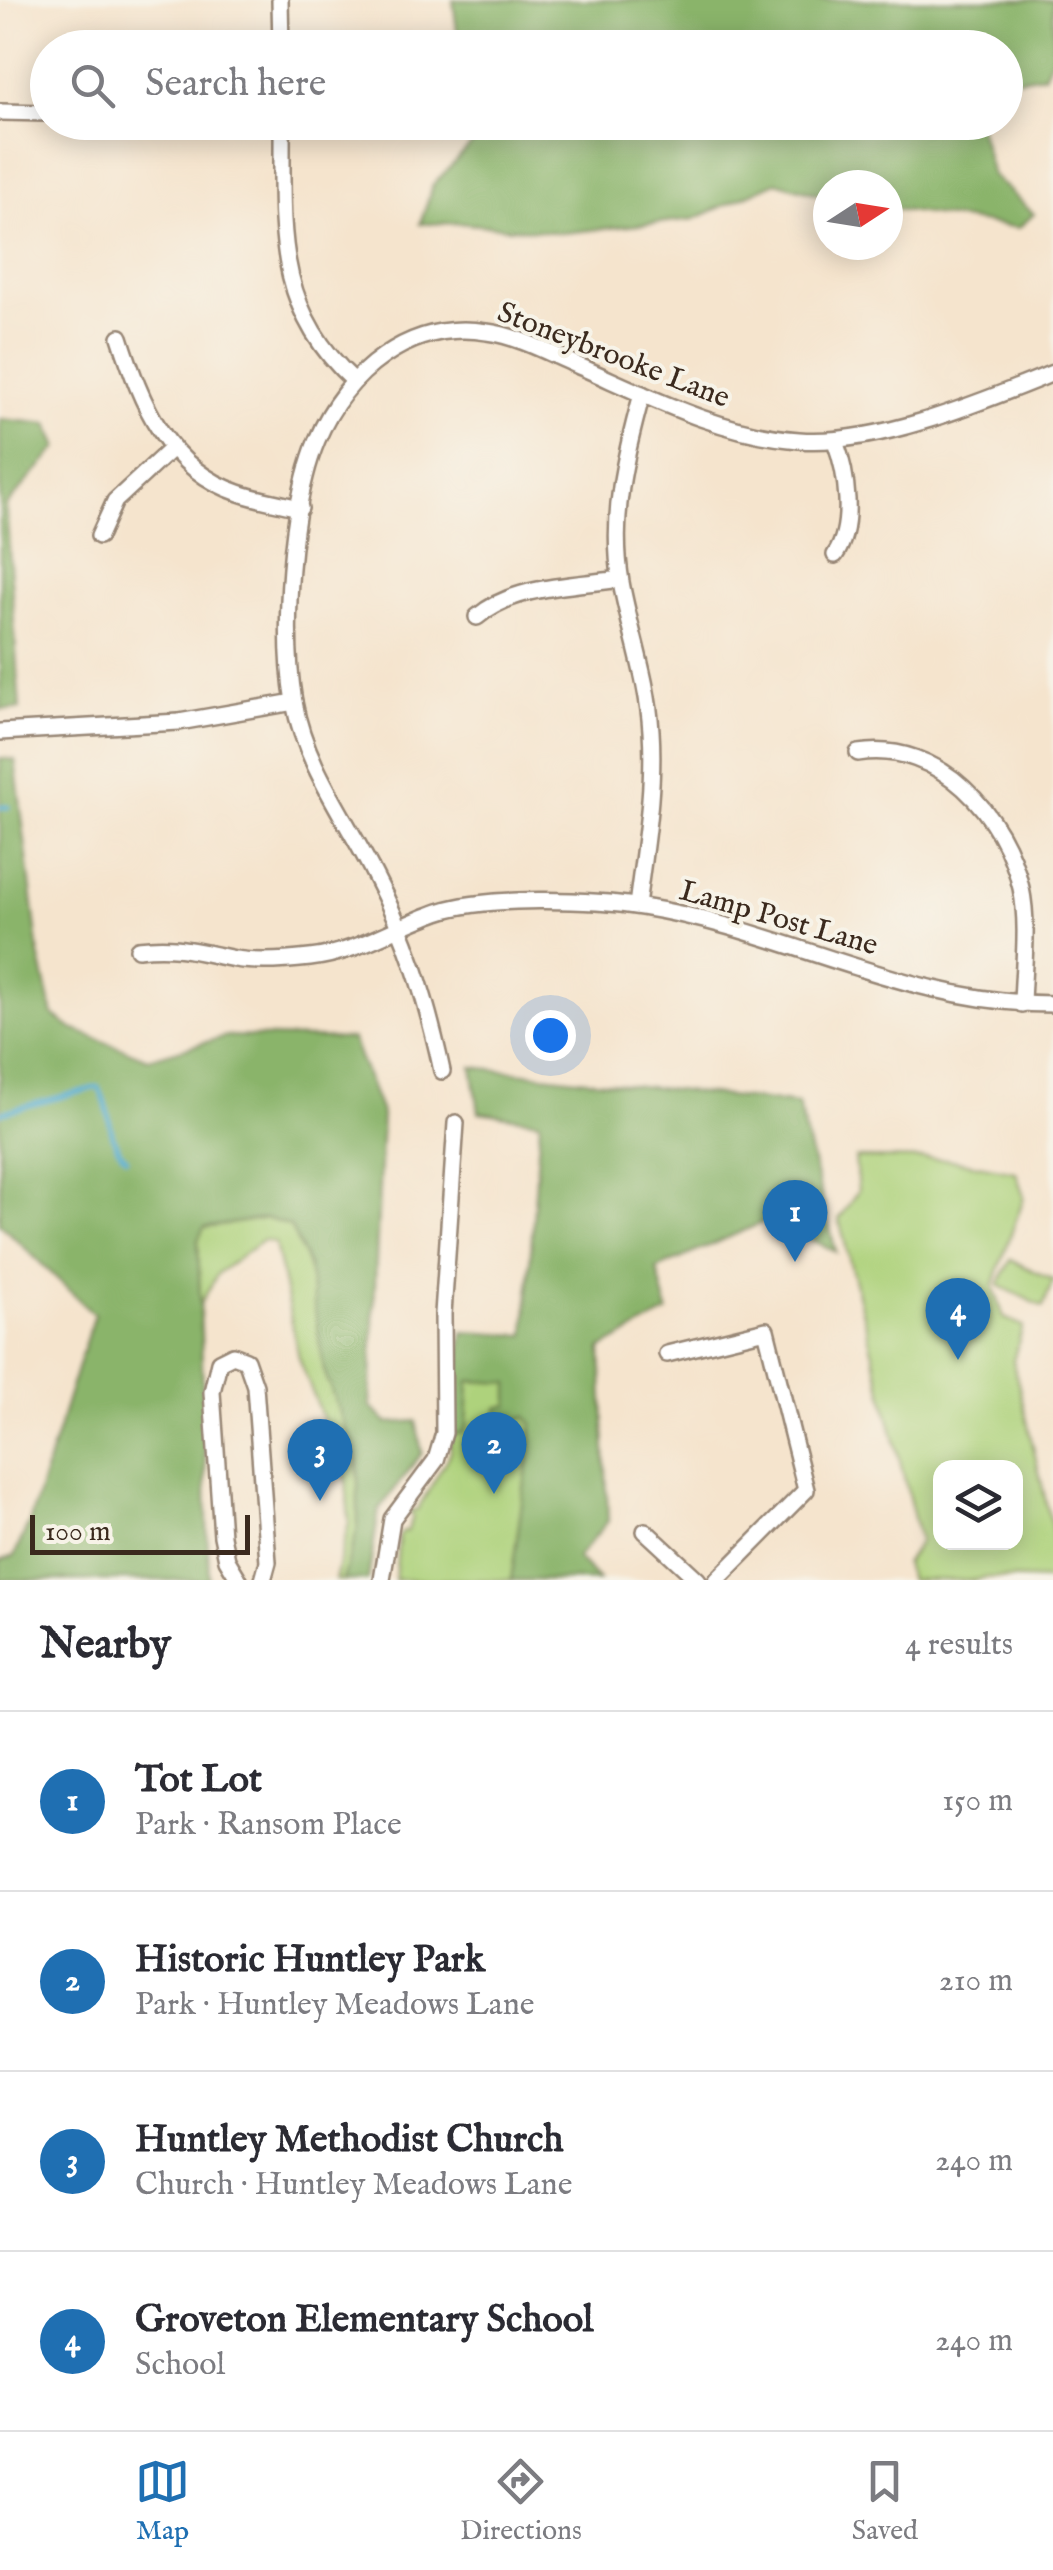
<!DOCTYPE html>
<html lang="en">
<head>
<meta charset="utf-8">
<style>
	body { margin:0; font-family:"IM FELL English",serif; background:#f7f7f7; color:#2b2b33 }
	.controls { position:absolute; right:30px; bottom:30px; display:grid; overflow:hidden; border-radius:20px; box-shadow:0 5px 25px #0003 }
	.controls button { width:90px; height:90px; display:grid; place-items:center; padding:0; border:0; border-bottom:2px solid #e1e1e2; background:#fff; color:#2b2b33; font:50px sans-serif }
	.compass { position:absolute; left:813px; top:170px; width:90px; height:90px; border-radius:50%; background:#fff; box-shadow:0 5px 25px #0003; rotate:78deg }
	.scale { position:absolute; left:30px; bottom:25px; width:220px; box-sizing:border-box; padding-left:10px; border:5px solid #3b2a1e; border-top:0; font-size:28px; line-height:35px; white-space:nowrap; color:#3b2a1e; -webkit-text-stroke:8px #f7f3e8; paint-order:stroke }
	.you { position:absolute; left:550px; top:1035px; width:35px; height:35px; margin:-25px; border:8px solid #fff; border-radius:50%; background:#1a73e8; box-shadow:0 0 0 15px #1a73e833 }
	.badge { display:grid; place-items:center; width:65px; height:65px; border-radius:50%; background:#1f6fb2; color:#fff; font-size:32px; font-weight:700 }
	.pin { position:absolute; translate:-50% -82px; filter:drop-shadow(0 2px 5px #0008) }
	.pin::after { content:''; position:absolute; top:52px; width:35px; height:30px; background:inherit; clip-path:polygon(0 0,100% 0,50% 100%) }
	.list { margin:0; padding:0; list-style:none }
	h2 { display:flex; justify-content:space-between; align-items:center; height:130px; margin:0; padding:0 40px; font-size:42px }
	h2 small { font-size:32px; font-weight:400; color:#7c7c81 }
	.list li { display:grid; grid-template-columns:65px 1fr auto; gap:30px; align-items:center; box-sizing:border-box; height:180px; padding:0 40px; border-top:2px solid #e1e1e2 }
	.list b { display:block; font-size:38px; white-space:nowrap }
	.list p { margin:0; font-size:32px; white-space:nowrap; color:#7c7c81 }
	.list em { font-size:32px; font-style:normal; color:#7c7c81 }
	.icon { flex:none; width:55px; height:55px; fill:none; stroke:currentColor; stroke-width:2; stroke-linecap:round; stroke-linejoin:round }
	.map { position:relative; flex:none; width:1053px; height:1580px; overflow:hidden }
	.search { position:absolute; background:#fff; box-shadow:0 5px 25px #0003; left:30px; right:30px; top:30px; height:110px; display:flex; align-items:center; gap:25px; box-sizing:border-box; padding:0 35px; border-radius:55px; color:#7c7c81; font-size:38px }
	.sheet { height:850px; background:#fff }
	nav { display:flex; justify-content:space-around; align-items:center; box-sizing:border-box; height:140px; border-top:2px solid #e1e1e2; background:#fff; font-size:28px; color:#7c7c81 }
	nav a { display:grid; justify-items:center; gap:5px }
	nav .on { color:#1f6fb2 }
	.map>svg:first-child { display:block }
	.green { fill:#aed27b; stroke:#747e4c; stroke-width:2.5; fill-rule:evenodd }
	.forest { fill:#8ab46b; stroke:#626f44; stroke-width:2.5 }
	.lines { fill:none; stroke-linecap:round; stroke-linejoin:round }
	.stream { stroke:#4faacd; stroke-width:5 }
	.minor-casing { stroke:#988776; stroke-width:20 }
	.minor { stroke:#fff; stroke-width:15 }
	.labels { text-anchor:middle; stroke-width:8; stroke-linejoin:round; paint-order:stroke }
	.street-label { font-size:30px; fill:#3b2a1e; stroke:#f7f3e8 }
</style>
</head>
<body>
<div class="map">
<svg width="1053" height="1580" viewBox="0 0 1053 1580">
	<rect width="100%" height="100%" fill="#f7f3e8"/>
	<filter id="ink" filterUnits="userSpaceOnUse"><feTurbulence type="fractalNoise" baseFrequency=".01" numOctaves="2"/><feDisplacementMap in="SourceGraphic" scale="20" xChannelSelector="R" yChannelSelector="G"/><feConvolveMatrix kernelMatrix="1 2 1 2 8 2 1 2 1" color-interpolation-filters="sRGB"/></filter>
	<filter id="wash" filterUnits="userSpaceOnUse"><feTurbulence type="fractalNoise" baseFrequency=".0048" numOctaves="4" result="noise"/><feDisplacementMap in="SourceGraphic" scale="40" xChannelSelector="R" yChannelSelector="G"/><feGaussianBlur stdDeviation="2.25" result="paint"/><feColorMatrix in="noise" values="0 0 0 0 0 0 0 0 0 0 0 0 0 0 0 0 0 1.4 0 .05"/><feComposite in="paint" operator="in"/></filter>
	<g filter="url(#wash)">
		<rect width="100%" height="100%" fill="#f5e4cd"/>
		<!-- green -->
		<g class="green">
			<path d="M855,1158L946,1159L1016,1172L1024,1197L993,1286L1004,1318L1023,1326L1013,1361L1053,1532V1580L985,1577L976,1580H910L905,1564L920,1541L839,1219L858,1191ZM940,1468H1016V1542H940Z"/>
			<polygon points="266,1218 290,1226 308,1265 324,1370 358,1462 358,1528 343,1580 335,1580 349,1522 346,1480 299,1358 275,1243 263,1240 218,1273 200,1305 198,1240 203,1228"/>
			<polygon points="1011,1260 1053,1280 1043,1307 998,1285"/>
			<polygon points="458,1369 561,1374 559,1580 395,1580 399,1537 403,1532 407,1532 413,1517 409,1510 417,1511 451,1451 450,1441 455,1434"/>
		</g>
		<!-- forest -->
		<g class="forest">
			<polygon points="453,0 1053,0 1053,56 1044,75 1006,81 1006,48 459,47"/>
			<polygon points="488,122 978,123 992,175 1034,214 1019,228 888,208 888,185 828,185 828,197 776,182 694,219 563,233 458,223 420,224 433,185 487,128"/>
			<polygon points="0,419 48,424 58,447 6,506 20,709 0,709"/>
			<polygon points="0,758 15,760 39,954 53,1015 72,1029 148,1059 227,1036 352,1039 382,1115 370,1406 387,1423 416,1421 422,1453 379,1510 368,1580 343,1580 358,1528 358,1462 324,1370 308,1265 290,1226 266,1218 204,1228 198,1240 209,1580 0,1580 0,1561 14,1556 29,1523 94,1314 0,1224"/>
			<polygon points="472,1067 798,1104 836,1252 770,1219 657,1269 668,1312 601,1349 608,1521 577,1558 599,1580 511,1580 533,1424 526,1417 509,1422 498,1418 497,1408 509,1405 509,1383 469,1381 467,1425 463,1433 452,1435 454,1368 458,1368 463,1332 525,1335 540,1121 479,1112"/>
		</g>
		<g class="lines">
			<!-- stream -->
			<g class="stream">
				<polyline points="0,807 8,807"/>
				<path d="M0,1113L98,1087C114,1111 105,1141 127,1158"/>
			</g>
		</g>
	</g>
	<g filter="url(#ink)">
		<g class="lines">
			<!-- minor casing -->
			<g class="minor-casing">
				<g id="minor">
					<polyline points="280,0 281,48"/>
					<polyline points="0,112 48,113"/>
					<path d="M282,122C283,223 272,306 353,380"/>
					<path d="M120,337C141,403 167,469 239,493C259,500 280,503 300,508"/>
					<polyline points="99,536 115,501 171,449"/>
					<path d="M835,555C855,526 847,473 835,441"/>
					<path d="M477,617C514,585 573,586 620,579"/>
					<polyline points="0,732 179,722 294,702"/>
					<path d="M858,753C939,740 1005,815 1021,888C1029,925 1023,966 1022,1004"/>
					<path d="M637,906C644,849 655,790 651,731C648,680 630,632 621,582C610,517 625,456 642,394"/>
					<path d="M138,949C177,944 198,952 235,959C260,963 285,961 310,958C356,953 395,927 438,912C486,896 591,899 642,907C784,929 906,1004 1053,1004"/>
					<path d="M442,1071C427,1001 407,936 373,872C345,817 305,764 294,702C282,633 290,505 317,440C345,373 410,319 487,332C517,336 545,351 572,363C646,395 718,434 799,440C877,446 981,402 1053,373"/>
					<polyline points="667,1354 766,1330 806,1490 717,1580"/>
					<polyline points="645,1531 698,1580"/>
					<polyline points="239,1580 227,1560 222,1536 212,1392 219,1362 233,1355 246,1360 255,1386 268,1562 263,1580"/>
					<polyline points="382,1580 392,1519 436,1460 444,1433 443,1314 456,1123"/>
				</g>
			</g>
			<!-- minor -->
			<use href="#minor" class="minor"/>
		</g>
	</g>
	<g class="labels">
		<!-- street labels -->
		<g class="street-label">
			<text transform="translate(614 354) rotate(21)" y="10">Stoneybrooke Lane</text>
			<text transform="translate(779 917) rotate(16)" y="10">Lamp Post Lane</text>
		</g>
	</g>
</svg>
<div class="controls">
<button><svg class="icon" aria-label="layers" viewBox="0 0 24 24"><path d="M12 4l9 5-9 5-9-5zM3 14l9 5 9-5"/></svg></button>
</div>
<svg class="compass" viewBox="-18 -18 36 36"><path d="M0-13l5 13h-10z" fill="#e53935"/><path d="M0 13l5-13h-10z" fill="#7c7c81"/></svg>
<div class="scale">100 m</div>
<div class="you"></div>
<div class="pin badge" style="left:795px;top:1262px">1</div>
<div class="pin badge" style="left:494px;top:1494px">2</div>
<div class="pin badge" style="left:320px;top:1501px">3</div>
<div class="pin badge" style="left:958px;top:1360px">4</div>
<div class="search"><svg class="icon" aria-label="search" viewBox="0 0 24 24"><circle cx="10" cy="10" r="6"/><path d="M15 15l6 6"/></svg>Search here</div>
</div>
<section class="sheet">
<h2>Nearby<small>4 results</small></h2>
<ul class="list">
<li><span class="badge">1</span><div><b>Tot Lot</b><p>Park · Ransom Place</p></div><em>150 m</em></li>
<li><span class="badge">2</span><div><b>Historic Huntley Park</b><p>Park · Huntley Meadows Lane</p></div><em>210 m</em></li>
<li><span class="badge">3</span><div><b>Huntley Methodist Church</b><p>Church · Huntley Meadows Lane</p></div><em>240 m</em></li>
<li><span class="badge">4</span><div><b>Groveton Elementary School</b><p>School</p></div><em>240 m</em></li>
</ul>
</section>
<nav>
<a class="on"><svg class="icon" aria-label="map" viewBox="0 0 24 24"><path d="M3 6l6-2 6 2 6-2v14l-6 2-6-2-6 2zM9 4v14M15 6v14"/></svg>Map</a>
<a><svg class="icon" aria-label="directions" viewBox="0 0 24 24"><path d="M12 3l9 9-9 9-9-9zM9 14v-3h6M13 9l2 2-2 2"/></svg>Directions</a>
<a><svg class="icon" aria-label="saved" viewBox="0 0 24 24"><path d="M7 4h10v16l-5-4-5 4z"/></svg>Saved</a>
</nav>
</body>
</html>
